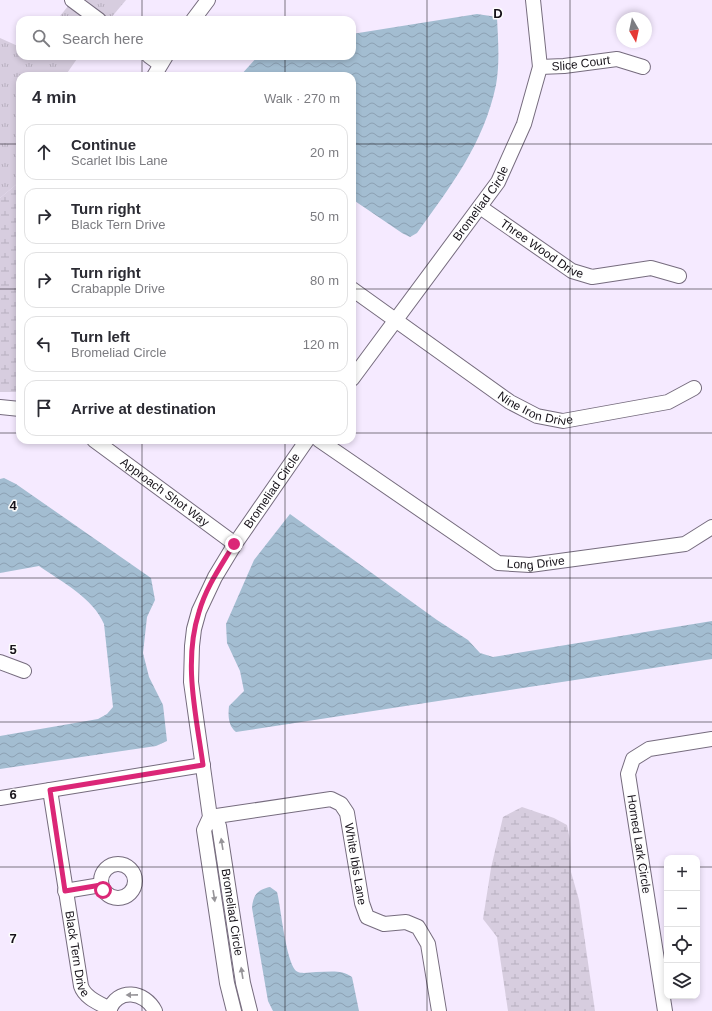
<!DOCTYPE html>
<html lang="en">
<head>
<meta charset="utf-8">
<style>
	body { margin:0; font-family:Helvetica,sans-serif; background:#f7f7f7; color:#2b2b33 }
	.controls { position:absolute; right:12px; bottom:12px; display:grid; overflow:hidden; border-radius:8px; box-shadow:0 2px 6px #0003 }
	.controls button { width:36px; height:36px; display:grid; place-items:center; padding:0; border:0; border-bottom:1px solid #e1e1e2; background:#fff; color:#2b2b33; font:20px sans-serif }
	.compass { position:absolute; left:616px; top:12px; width:36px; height:36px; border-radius:50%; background:#fff; box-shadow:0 2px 6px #0003; rotate:171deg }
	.stop { position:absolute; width:12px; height:12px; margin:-9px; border:3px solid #db2777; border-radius:50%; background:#fff }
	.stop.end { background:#db2777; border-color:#fff; box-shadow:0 1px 4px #0008 }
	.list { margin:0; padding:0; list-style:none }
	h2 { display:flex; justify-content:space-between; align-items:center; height:52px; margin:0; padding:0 16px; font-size:17px }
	h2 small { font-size:13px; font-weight:400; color:#7c7c81 }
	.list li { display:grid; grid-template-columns:26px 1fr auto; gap:12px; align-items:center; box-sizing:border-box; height:56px; margin:0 8px 8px; padding:0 8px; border:1px solid #e1e1e2; border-radius:12px }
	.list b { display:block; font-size:15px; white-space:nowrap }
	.list p { margin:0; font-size:13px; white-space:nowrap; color:#7c7c81 }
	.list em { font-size:13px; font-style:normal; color:#7c7c81 }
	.icon { flex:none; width:22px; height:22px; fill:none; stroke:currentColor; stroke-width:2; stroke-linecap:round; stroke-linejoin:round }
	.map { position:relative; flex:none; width:712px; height:1011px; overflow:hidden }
	.search { position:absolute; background:#fff; box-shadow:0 2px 6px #0003; left:16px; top:16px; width:340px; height:44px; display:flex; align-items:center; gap:10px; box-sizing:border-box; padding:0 14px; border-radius:12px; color:#7c7c81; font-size:15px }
	.panel { position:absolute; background:#fff; box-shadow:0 2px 6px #0003; left:16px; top:72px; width:340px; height:372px; border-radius:12px }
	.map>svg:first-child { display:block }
	.grass { fill:url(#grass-tufts) }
	.wetland { fill:url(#wetland-marsh) }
	.water { fill:url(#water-waves) }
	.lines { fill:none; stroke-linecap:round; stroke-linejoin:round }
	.minor-casing { stroke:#766c7e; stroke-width:16 }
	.minor { stroke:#fff; stroke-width:14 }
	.oneway { fill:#969498 }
	.route { stroke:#db2777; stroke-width:5 }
	.grid { fill:none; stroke:#161219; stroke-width:1; stroke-opacity:0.55 }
	.labels { text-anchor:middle; stroke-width:3; stroke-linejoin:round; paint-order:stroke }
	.street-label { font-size:12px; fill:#161219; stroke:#fcfcfc }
	.grid-label { font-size:13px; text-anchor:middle; font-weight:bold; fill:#161219; stroke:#fcfcfc; stroke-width:3; stroke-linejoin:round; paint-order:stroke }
</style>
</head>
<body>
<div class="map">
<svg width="712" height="1011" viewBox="0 0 712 1011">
	<defs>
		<pattern id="grass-tufts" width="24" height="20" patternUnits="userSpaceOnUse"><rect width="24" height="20" fill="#d7cddf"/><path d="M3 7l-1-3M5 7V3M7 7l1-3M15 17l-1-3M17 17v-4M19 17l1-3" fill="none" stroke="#b8afbf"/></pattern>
		<pattern id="wetland-marsh" width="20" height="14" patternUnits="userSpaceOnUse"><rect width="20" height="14" fill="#d7cddf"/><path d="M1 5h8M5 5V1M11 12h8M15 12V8" fill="none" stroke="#b8afbf"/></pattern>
		<pattern id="water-waves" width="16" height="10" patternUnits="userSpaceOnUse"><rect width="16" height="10" fill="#a3bdd1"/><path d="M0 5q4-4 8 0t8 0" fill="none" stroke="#8ca1b3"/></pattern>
	</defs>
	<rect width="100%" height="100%" fill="#f5eaff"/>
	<!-- grass -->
	<g class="grass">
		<polygon points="84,0 126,0 110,19"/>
		<polygon points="68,6 88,20 57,20"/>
		<polygon points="0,38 20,47 20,56 79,56 65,76 20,76 20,177 18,183 0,198"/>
	</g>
	<!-- wetland -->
	<g class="wetland">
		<polygon points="20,177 20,392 0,392 0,198 18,183"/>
		<polygon points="522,807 554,818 567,825 570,840 571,872 579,900 595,1011 508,1011 497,937 483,919 491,868 503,817"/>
	</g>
	<!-- water -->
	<g class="water">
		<path d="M477,14L497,17C498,39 500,63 496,85C484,143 451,186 417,233L410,237L402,233L352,199V76H240L258,56H352V34Z"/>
		<path d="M4,478L16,484L151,578L155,600L147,617L143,653L149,677L163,705L167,741L156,746L0,769V736L98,719L107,714L113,707L104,624C93,598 62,582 39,566L0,573V479Z"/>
		<path d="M290,514L437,620L468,640L480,653L493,657L712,621V659L236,732C228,726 228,715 229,706L244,691L240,671L227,643L226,624L254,560Z"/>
		<path d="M270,887L277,892C281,906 286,967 298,972C303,974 311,972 316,972C329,972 341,969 352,977L359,1011H273L268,1001L252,908C253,895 257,890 270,887Z"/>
	</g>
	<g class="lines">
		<!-- minor casing -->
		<g class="minor-casing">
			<g id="minor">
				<polyline points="72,0 99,20"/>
				<polyline points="193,20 208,0"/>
				<polyline points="149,56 160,64"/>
				<path id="s1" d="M540,67L564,66L617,59L643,67"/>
				<polyline points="154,76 166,56"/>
				<path id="s2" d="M480,207L572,271L592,277L651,268L679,276"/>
				<path id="s3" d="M352,289L510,402L537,416L563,421L668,402L694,388"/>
				<path id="s4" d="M352,379L498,182L524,124L540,67L533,0"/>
				<polyline points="0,407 20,409"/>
				<path id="s5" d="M94,440L235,544"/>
				<path id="s6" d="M319,440L498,563L530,565L685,544L712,527"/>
				<polyline points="0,662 24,671"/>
				<path id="s7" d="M50,790L81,986C85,998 99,1003 110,1009"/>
				<polyline points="0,798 203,765"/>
				<path id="s8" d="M210,817L331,799L341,804L347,813L362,903L367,917L384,924L406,922L418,927L428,944L439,1011"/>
				<path id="s9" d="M210,817L219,826L243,983L250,1011"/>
				<circle cx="118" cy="881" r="17"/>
				<polyline points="65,891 101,885"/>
				<path d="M109,1011C117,987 145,991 155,1011"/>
				<path id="s10" d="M234,1011L227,983L204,830L210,817L191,682L192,646L194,629L199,611L215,577L235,544L307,440"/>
				<polyline points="665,1011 628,774 633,759 649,749 712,739"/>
			</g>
		</g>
		<!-- minor -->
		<use href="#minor" class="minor"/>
	</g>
	<!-- one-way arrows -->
	<defs><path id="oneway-solid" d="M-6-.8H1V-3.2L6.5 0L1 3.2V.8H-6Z"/></defs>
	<g class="oneway">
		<use href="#oneway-solid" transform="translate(222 844) rotate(-99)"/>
		<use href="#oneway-solid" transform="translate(214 896) rotate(81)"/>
		<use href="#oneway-solid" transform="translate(242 973) rotate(-99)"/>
		<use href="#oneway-solid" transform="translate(132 995) rotate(179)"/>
	</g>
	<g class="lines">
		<!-- route -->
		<path class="route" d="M103,890L101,885L65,891L50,790L203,765C196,714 183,662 199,612C206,587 221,566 234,544"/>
	</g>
	<!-- grid -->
	<path class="grid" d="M142,0V20M285,0V20M427,0V1011M570,0V1011M142,56V76M285,56V76M0,144H20M352,144H712M0,289H20M352,289H712M0,433H20M352,433H712M142,440V1011M285,440V1011M0,578H712M0,722H712M0,867H667M697,867H712"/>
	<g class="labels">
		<!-- street labels -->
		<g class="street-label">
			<text dy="4" stroke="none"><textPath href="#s1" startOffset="41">Slice Court</textPath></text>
			<text dy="4" stroke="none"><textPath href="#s4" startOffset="218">Bromeliad Circle</textPath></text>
			<text dy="4" stroke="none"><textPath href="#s2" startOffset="75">Three Wood Drive</textPath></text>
			<text dy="4" stroke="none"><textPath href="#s3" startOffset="221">Nine Iron Drive</textPath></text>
			<text dy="4" stroke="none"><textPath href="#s10" startOffset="547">Bromeliad Circle</textPath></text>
			<text dy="4" stroke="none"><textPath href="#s5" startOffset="88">Approach Shot Way</textPath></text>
			<text dy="4" stroke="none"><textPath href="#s6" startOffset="255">Long Drive</textPath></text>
			<text transform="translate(639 844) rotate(81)" y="4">Horned Lark Circle</text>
			<text dy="4" stroke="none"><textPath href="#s8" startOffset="196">White Ibis Lane</textPath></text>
			<text dy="4" stroke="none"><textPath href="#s9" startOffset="100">Bromeliad Circle</textPath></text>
			<text dy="4" stroke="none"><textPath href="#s7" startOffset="166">Black Tern Drive</textPath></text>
		</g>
	</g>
	<g class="grid-label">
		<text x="498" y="18">D</text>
		<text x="13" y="510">4</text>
		<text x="13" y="654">5</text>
		<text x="13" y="799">6</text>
		<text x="13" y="943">7</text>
	</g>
</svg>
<div class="controls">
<button>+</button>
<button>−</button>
<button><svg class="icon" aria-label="locate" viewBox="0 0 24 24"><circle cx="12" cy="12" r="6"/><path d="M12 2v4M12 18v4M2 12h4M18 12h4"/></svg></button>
<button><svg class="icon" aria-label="layers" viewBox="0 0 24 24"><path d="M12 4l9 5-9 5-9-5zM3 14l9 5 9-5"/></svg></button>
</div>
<svg class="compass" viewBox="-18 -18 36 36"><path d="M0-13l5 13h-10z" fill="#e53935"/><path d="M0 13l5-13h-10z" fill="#7c7c81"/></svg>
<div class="stop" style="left:103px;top:890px"></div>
<div class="stop end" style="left:234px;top:544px"></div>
<div class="search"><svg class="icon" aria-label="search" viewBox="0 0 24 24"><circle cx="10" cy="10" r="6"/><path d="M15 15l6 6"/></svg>Search here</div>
<section class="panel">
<h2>4 min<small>Walk · 270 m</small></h2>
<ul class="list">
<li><svg class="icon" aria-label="ahead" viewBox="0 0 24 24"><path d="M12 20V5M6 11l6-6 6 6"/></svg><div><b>Continue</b><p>Scarlet Ibis Lane</p></div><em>20 m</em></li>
<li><svg class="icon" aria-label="right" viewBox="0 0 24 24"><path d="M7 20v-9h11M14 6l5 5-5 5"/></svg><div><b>Turn right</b><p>Black Tern Drive</p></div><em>50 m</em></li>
<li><svg class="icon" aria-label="right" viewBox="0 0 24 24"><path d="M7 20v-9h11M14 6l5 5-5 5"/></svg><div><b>Turn right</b><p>Crabapple Drive</p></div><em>80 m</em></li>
<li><svg class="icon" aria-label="left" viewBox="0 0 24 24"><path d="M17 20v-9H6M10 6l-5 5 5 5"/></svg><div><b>Turn left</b><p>Bromeliad Circle</p></div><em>120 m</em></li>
<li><svg class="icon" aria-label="arrive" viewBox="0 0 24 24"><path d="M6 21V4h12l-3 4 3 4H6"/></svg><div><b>Arrive at destination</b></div></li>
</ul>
</section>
</div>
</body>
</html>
